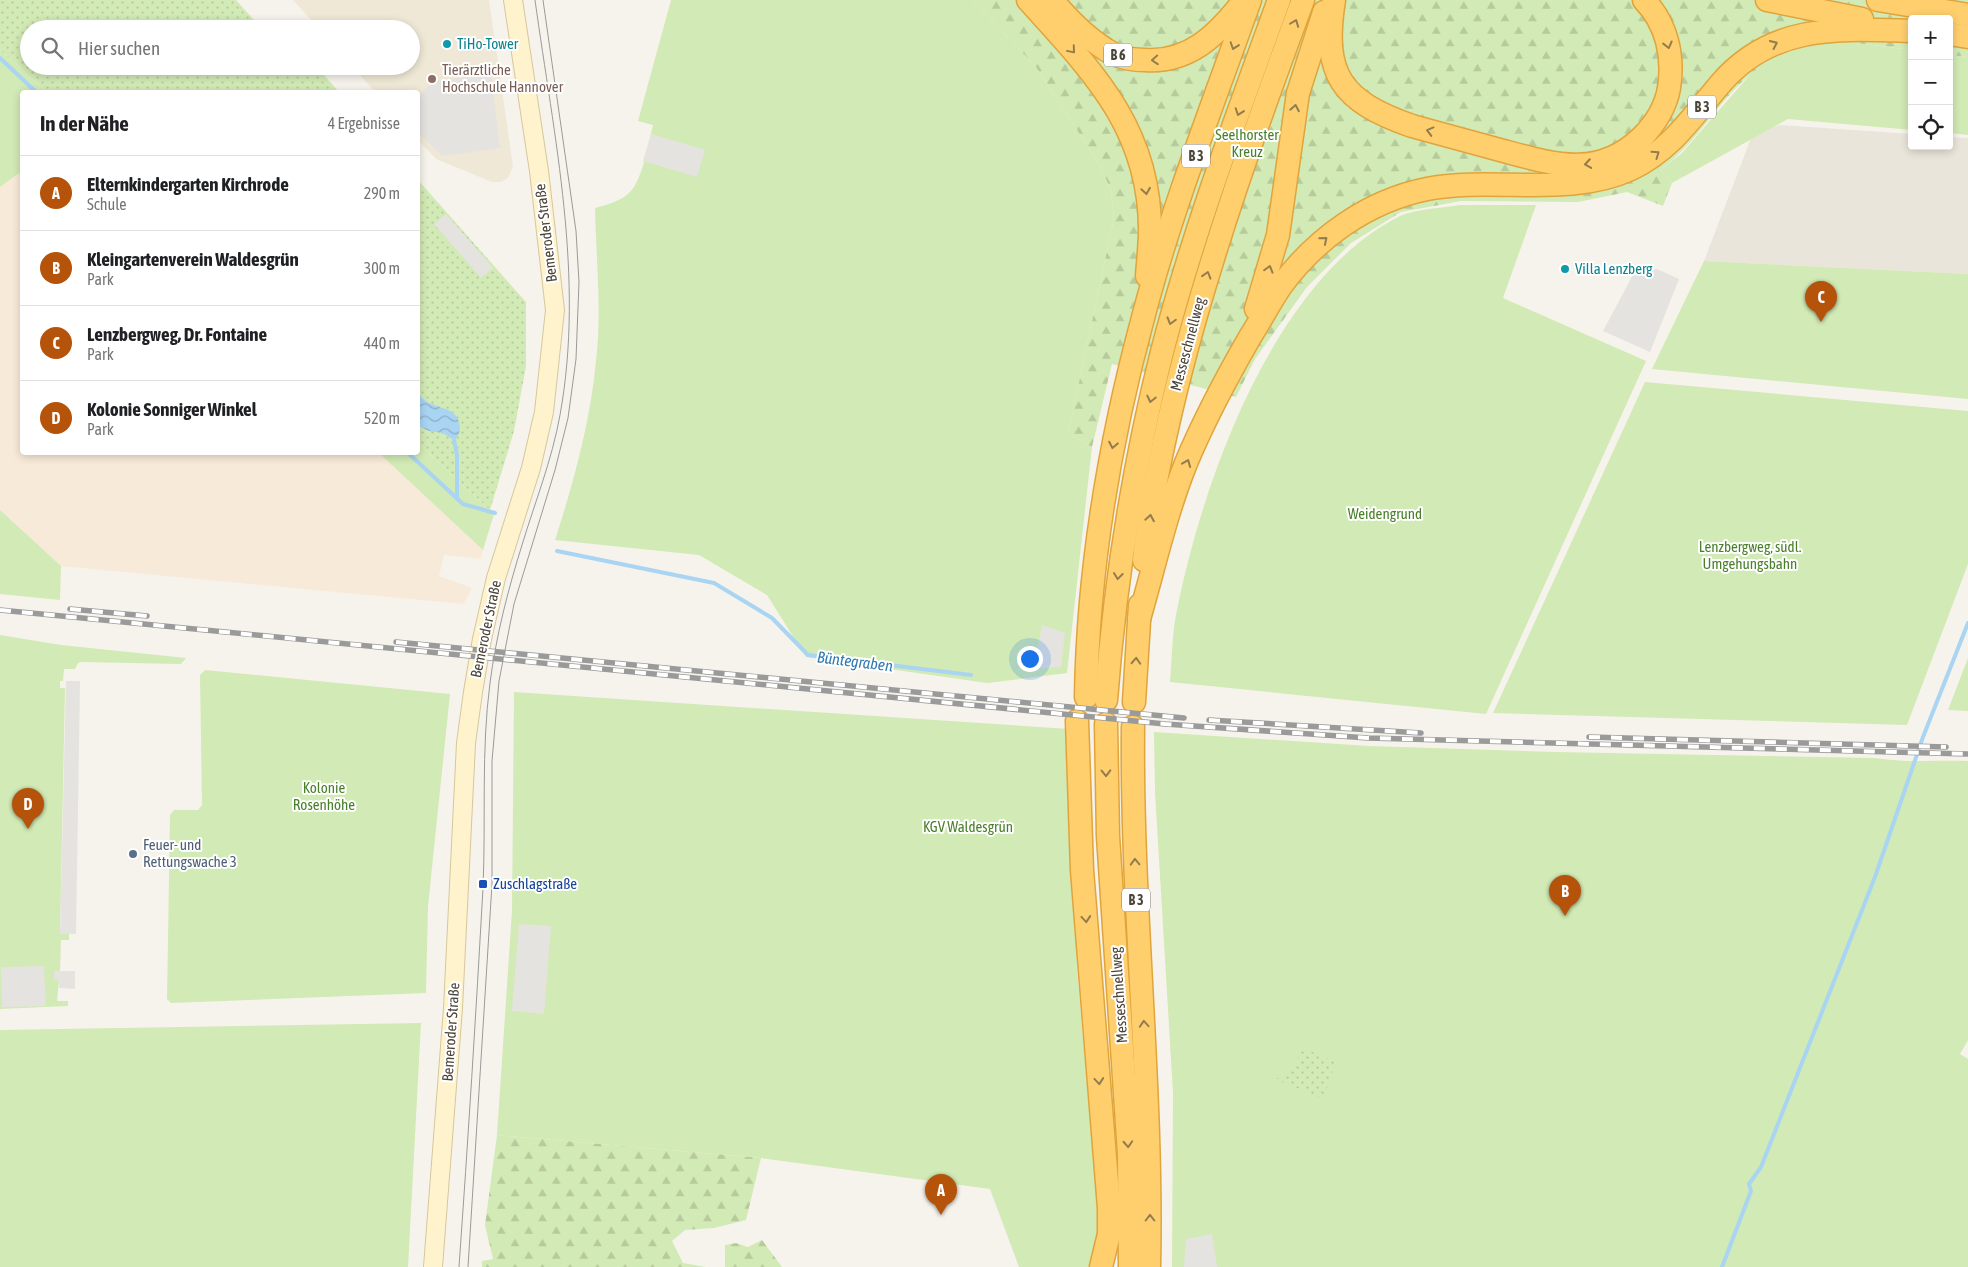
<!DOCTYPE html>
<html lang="de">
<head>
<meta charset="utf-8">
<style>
	body { margin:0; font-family:"Asap Condensed",sans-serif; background:#f6f6f6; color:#202124 }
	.controls { position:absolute; right:15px; top:15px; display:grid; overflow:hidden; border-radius:5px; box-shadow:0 2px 8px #0003 }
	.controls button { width:45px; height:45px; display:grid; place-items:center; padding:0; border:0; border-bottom:1px solid #e0e0e0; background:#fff; color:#202124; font:25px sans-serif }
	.you { position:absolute; left:1029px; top:658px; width:18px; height:18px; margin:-12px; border:4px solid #fff; border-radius:50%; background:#1a73e8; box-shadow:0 0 0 8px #1a73e833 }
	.badge { display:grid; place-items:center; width:32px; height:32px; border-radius:50%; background:#b45309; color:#fff; font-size:16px; font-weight:700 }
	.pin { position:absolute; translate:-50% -41px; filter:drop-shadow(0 1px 2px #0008) }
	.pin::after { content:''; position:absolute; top:26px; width:18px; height:15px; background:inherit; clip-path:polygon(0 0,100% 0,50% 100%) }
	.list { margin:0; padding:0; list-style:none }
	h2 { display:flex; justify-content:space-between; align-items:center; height:65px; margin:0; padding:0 20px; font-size:21px }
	h2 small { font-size:16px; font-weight:400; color:#757577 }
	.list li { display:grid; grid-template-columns:32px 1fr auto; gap:15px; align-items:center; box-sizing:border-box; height:75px; padding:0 20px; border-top:1px solid #e0e0e0 }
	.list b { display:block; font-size:19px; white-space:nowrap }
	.list p { margin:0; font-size:16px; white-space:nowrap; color:#757577 }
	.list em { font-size:16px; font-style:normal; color:#757577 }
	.icon { flex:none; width:28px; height:28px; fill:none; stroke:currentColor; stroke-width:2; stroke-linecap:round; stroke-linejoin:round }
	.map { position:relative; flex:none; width:1968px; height:1267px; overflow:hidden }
	.search { position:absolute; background:#fff; box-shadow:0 2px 8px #0003; left:20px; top:20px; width:400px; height:55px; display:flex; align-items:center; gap:12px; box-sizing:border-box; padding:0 18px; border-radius:28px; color:#757577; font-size:19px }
	.panel { position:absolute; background:#fff; box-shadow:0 2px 8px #0003; left:20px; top:90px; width:400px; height:365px; border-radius:5px }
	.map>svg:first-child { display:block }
	.residential { fill:#eae5da }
	.commercial { fill:#f7ead8 }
	.education { fill:#efe8d6 }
	.green { fill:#d2eab5 }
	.forest { fill:url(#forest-firs) }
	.park { fill:url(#park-dots) }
	.parking { fill:#e5e3e0 }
	.water { fill:url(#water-waves) }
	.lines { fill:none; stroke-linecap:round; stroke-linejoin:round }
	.stream { stroke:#a9d4f2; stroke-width:4 }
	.secondary-casing { stroke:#d6c79b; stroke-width:20 }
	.highway-casing { stroke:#e0a43c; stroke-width:25 }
	.secondary { stroke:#fff3cd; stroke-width:18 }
	.highway { stroke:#ffcf6e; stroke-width:22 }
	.tram { stroke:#9a9a9a; stroke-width:1 }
	.rail-casing { stroke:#9a9a9a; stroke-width:5.5 }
	.rail { stroke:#fff; stroke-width:4; stroke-dasharray:11; stroke-linecap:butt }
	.oneway { stroke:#937c4e }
	.culture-dot { fill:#0f9aa8; stroke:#fff; stroke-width:2 }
	.education-dot { fill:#8d6e63; stroke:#fff; stroke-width:2 }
	.service-dot { fill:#5c6f8a; stroke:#fff; stroke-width:2 }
	.transit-dot { fill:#1a4fb4; stroke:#fff; stroke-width:2 }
	.labels { text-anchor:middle; stroke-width:4; stroke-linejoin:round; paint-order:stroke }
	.shield { fill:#fff; stroke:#817c74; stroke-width:1 }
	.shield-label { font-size:14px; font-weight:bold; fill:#4b4439 }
	.culture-label { font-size:15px; fill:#0d838f; stroke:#fff; text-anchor:start }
	.education-label { font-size:15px; fill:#785e54; stroke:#fff; text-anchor:start }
	.park-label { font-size:15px; fill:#4a7f2a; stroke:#fff }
	.street-label { font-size:15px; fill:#4b4439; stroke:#fff }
	.service-label { font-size:15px; fill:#4e5e75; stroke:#fff; text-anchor:start }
	.transit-label { font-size:15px; fill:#164399; stroke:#fff; text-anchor:start }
	.water-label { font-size:16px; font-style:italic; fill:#2e7ab2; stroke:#fff }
</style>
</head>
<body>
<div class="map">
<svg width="1968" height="1267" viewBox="0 0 1968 1267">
	<defs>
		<pattern id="forest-firs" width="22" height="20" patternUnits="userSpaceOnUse" patternTransform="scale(1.25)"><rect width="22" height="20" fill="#d2eab5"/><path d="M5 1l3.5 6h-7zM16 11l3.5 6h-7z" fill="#b6ca9c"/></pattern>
		<pattern id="park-dots" width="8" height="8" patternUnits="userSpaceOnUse" patternTransform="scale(1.25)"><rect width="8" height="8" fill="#d2eab5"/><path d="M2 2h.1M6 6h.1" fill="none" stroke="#b6ca9c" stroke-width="1.8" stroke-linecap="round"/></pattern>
		<pattern id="water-waves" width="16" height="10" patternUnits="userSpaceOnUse" patternTransform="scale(1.25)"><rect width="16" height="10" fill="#a9d4f2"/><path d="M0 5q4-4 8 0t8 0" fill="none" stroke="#8caec5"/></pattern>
	</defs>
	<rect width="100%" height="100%" fill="#f6f3ec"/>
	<!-- residential -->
	<polygon class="residential" points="1780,125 1912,134 1912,146 1949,146 1949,137 1968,138 1968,274 1704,261 1753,133"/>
	<!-- commercial -->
	<polygon class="commercial" points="22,171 22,452 379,453 483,550 481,559 444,555 439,576 472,588 464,604 61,566 0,510 0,187"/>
	<!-- education -->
	<polygon class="education" points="293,0 489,0 513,166 508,178 501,182 492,182 436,159 418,140 418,92 375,92 352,66 411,66 411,29 319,29"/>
	<!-- green -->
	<g class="green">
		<path d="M671,0H973L1036,67L1101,167L1111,191L1114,218L1068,434L1092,447L1067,673L987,683L806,657L767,595L699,555L555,540C574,481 590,423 596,361C602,311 596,259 595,208C607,205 621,201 630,192C642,181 649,142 653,125L638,121Z"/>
		<polygon points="1840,41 1912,50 1912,130 1788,119 1672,183 1660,170 1682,153 1753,71 1782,51 1809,43"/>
		<polygon points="0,50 47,92 22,92 22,171 0,187"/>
		<polygon points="1949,55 1968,57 1968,135 1949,133"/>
		<path d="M1460,205H1536L1503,298L1646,361L1486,714L1170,682C1172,658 1172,633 1177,610C1203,480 1274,279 1400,216C1415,209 1443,208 1460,205Z"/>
		<polygon points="1704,261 1968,274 1968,399 1652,369"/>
		<polygon points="1645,382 1968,411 1968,564 1907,725 1493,713"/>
		<polygon points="418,443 494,514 483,550 379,453 418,452"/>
		<polygon points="0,510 61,566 60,600 0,594"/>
		<polygon points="0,635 61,645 186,658 181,664 81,662 78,663 75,669 64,669 63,681 60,681 60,688 65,688 60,934 69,934 69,940 61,940 60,971 54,971 54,979 59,979 57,1001 68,1001 68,1006 0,1009"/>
		<polygon points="1968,658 1968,711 1948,710"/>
		<polygon points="205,670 450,694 428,906 426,993 171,1003 167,999 170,815 174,810 198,810 202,805 200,675"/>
		<polygon points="514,692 1069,729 1077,969 1100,1235 1090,1267 1019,1267 990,1189 761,1158 497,1135 512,911"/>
		<path d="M1154,732L1369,746L1555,752L1875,758C1906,763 1937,760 1968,761V1040L1960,1054L1968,1059V1267H1172L1173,1093L1155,792Z"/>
		<polygon points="421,1023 408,1267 0,1267 0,1030"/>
	</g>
	<!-- forest -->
	<g class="forest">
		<path d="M973,0H1968V57L1949,55V19H1912V50C1825,39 1789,28 1725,100C1703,126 1688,149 1660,170L1672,183L1663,206L1627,192L1578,202L1461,201L1401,212L1351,243L1307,287L1255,359L1236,397L1112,364L1092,447L1068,434L1114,218L1111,191L1101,167L1036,67Z"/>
		<polygon points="497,1135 761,1158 746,1220 714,1228 685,1230 672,1241 683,1263 706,1267 482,1267 482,1261 493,1259 485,1225"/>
		<polygon points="762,1240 782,1267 725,1267 725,1245 736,1243 748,1247"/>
	</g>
	<!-- park -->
	<g class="park">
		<polygon points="0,0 236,0 262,29 29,29 29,66 316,66 339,92 47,92 0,50"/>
		<polygon points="418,180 526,302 526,366 514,431 490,510 418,443"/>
		<path d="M1301,1047L1336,1062L1323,1099L1275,1079C1295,1073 1296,1066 1301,1047Z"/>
	</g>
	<!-- parking -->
	<g class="parking">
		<polygon points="491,74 500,148 442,156 420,134 418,122 418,96 434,81"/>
		<polygon points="651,134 705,150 697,177 643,161"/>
		<polygon points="446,214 493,268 481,278 434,224"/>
		<polygon points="1657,269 1679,279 1650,352 1603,331 1634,273"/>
		<polygon points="1042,625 1065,633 1061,667 1034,669"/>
		<polygon points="66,681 80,681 76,934 60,934"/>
		<polygon points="519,924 551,926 544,1014 512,1011"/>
		<polygon points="44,966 46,1006 2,1007 1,967"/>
		<polygon points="54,971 75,971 75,989 59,988 59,980 54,979"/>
		<polygon points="1212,1234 1217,1267 1184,1267 1186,1239"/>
	</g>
	<!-- water -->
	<path class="water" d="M418,393C427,406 439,405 452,412C461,418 463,434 454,440L443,433L429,431L418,426Z"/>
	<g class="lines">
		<!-- stream -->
		<g class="stream">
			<polyline points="0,58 36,92"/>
			<polyline points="454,440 457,455 457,498"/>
			<polyline points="407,452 463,504 495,513"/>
			<polyline points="557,551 714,583 772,618 808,655 971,675"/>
			<polyline points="1722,1267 1751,1191 1749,1184 1761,1167 1875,877 1923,737 1968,623"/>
		</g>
		<!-- secondary casing -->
		<g class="secondary-casing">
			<polyline id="secondary" points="433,1267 453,1008 466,743 473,692 482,639 496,578 531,468 544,412 555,310 539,171 513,0"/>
		</g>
		<!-- highway casing -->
		<g class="highway-casing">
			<g id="highway">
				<path d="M1028,0C1092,71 1150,128 1150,230C1150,246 1148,261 1147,276"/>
				<path d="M1052,0C1068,19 1084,36 1105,49C1116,57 1132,60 1145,60C1189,63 1217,35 1242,3"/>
				<path d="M1334,0C1322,75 1341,101 1412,126C1442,134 1471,142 1500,150C1552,164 1598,180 1642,137C1655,124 1666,106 1669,88C1674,56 1667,24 1644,0"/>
				<polyline points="1767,0 1862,19"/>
				<polyline points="1878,0 1968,15"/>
				<polyline points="1949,34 1968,37"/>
				<polyline points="1256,309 1278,235 1298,93 1324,12"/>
				<path d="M1144,560C1150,502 1163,443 1177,386C1210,254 1256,127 1303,0"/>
				<path d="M1139,619C1154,567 1166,513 1186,463C1204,420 1227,377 1250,337C1261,320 1270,302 1281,286C1316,238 1368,201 1427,189C1494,176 1568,198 1631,169C1671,150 1693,116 1721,83C1773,23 1840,29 1912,31"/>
				<path d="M1086,697C1088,568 1110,439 1144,314C1172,208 1213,104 1250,0"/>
				<path d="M1106,700C1115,582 1133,467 1162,352C1193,232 1237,116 1279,0"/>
				<polyline points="1134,702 1140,605"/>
				<polyline points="1077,721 1082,870 1109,1208 1109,1234 1101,1267"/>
				<polyline points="1106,724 1108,836 1129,1154 1130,1267"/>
				<path d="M1133,727C1131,907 1153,1086 1149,1267"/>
			</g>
		</g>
		<!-- secondary -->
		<use href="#secondary" class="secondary"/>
		<!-- highway -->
		<use href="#highway" class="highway"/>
		<!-- tram -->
		<g class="tram">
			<path d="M459,1267C468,1141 476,1014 483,888C486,819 481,751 490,683C496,636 508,590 522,545C535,502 552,460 560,415C585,277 554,138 535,0"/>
			<polyline points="468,1267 492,884 492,761 499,681 514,604 555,470 568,418 576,359 579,282 576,231 543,0"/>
		</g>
		<!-- rail casing -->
		<g class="rail-casing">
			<g id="rail">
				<polyline points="70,609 147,616"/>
				<polyline points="0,610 1165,724 1368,738 1968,754"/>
				<polyline points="396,642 1184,718"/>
				<polyline points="1209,720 1421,733"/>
				<polyline points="1589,737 1946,747"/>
			</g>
		</g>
		<!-- rail -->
		<use href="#rail" class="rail"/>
	</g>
	<!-- one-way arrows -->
	<defs><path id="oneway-chevron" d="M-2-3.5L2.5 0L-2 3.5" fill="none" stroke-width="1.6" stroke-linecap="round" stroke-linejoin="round" transform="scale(1.25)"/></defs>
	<g class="oneway">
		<use href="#oneway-chevron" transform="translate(1295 23) rotate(-69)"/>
		<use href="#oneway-chevron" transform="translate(1774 44) rotate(-25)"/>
		<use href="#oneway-chevron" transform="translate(1668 45) rotate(76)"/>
		<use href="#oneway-chevron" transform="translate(1234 46) rotate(109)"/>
		<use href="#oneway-chevron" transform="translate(1072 50) rotate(50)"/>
		<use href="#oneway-chevron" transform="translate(1155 60) rotate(176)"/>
		<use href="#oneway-chevron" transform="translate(1295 108) rotate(-80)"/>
		<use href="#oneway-chevron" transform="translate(1239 112) rotate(109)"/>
		<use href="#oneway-chevron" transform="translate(1430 131) rotate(-165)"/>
		<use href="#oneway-chevron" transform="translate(1656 154) rotate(-35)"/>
		<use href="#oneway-chevron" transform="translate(1588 164) rotate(171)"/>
		<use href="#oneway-chevron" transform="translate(1146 191) rotate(81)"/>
		<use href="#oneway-chevron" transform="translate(1324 240) rotate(-40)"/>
		<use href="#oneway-chevron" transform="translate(1269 269) rotate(-74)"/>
		<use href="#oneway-chevron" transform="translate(1207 275) rotate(-73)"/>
		<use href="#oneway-chevron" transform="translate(1171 321) rotate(106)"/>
		<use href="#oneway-chevron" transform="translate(1151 399) rotate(103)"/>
		<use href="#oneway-chevron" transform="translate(1113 445) rotate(101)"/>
		<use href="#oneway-chevron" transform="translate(1187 463) rotate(-68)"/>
		<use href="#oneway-chevron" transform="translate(1150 518) rotate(-80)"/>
		<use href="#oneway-chevron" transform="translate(1118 576) rotate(97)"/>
		<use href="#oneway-chevron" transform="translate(1136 661) rotate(-87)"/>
		<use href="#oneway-chevron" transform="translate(1106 773) rotate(89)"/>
		<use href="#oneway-chevron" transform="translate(1135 862) rotate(-92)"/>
		<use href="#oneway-chevron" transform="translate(1086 919) rotate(85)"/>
		<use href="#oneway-chevron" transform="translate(1144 1024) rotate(-94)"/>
		<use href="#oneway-chevron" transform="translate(1099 1081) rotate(85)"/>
		<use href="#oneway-chevron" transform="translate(1128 1144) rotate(87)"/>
		<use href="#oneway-chevron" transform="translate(1150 1218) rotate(-90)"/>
	</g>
	<!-- markers -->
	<g class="culture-dot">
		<circle cx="447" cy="44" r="5"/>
		<circle cx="1565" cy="269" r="5"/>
	</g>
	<circle class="education-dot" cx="432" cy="79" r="5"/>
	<circle class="service-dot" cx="133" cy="854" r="5"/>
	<rect class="transit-dot" x="478" y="879" width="10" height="10" rx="2.5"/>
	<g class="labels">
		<!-- shield labels -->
		<g class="shield">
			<rect x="1104" y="43.5" width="28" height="23" rx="4"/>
			<rect x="1688" y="95.5" width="28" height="23" rx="4"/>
			<rect x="1182" y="144.5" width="28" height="23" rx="4"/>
			<rect x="1122" y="888.5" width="28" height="23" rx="4"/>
		</g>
		<g class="shield-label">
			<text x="1118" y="60">B 6</text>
			<text x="1702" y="112">B 3</text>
			<text x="1196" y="161">B 3</text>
			<text x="1136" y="905">B 3</text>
		</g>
		<!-- culture labels -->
		<g class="culture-label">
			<text x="457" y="49">TiHo-Tower</text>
			<text x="1575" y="274">Villa Lenzberg</text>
		</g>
		<!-- education labels -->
		<g class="education-label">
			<text x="442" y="75">Tierärztliche<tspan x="442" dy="17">Hochschule Hannover</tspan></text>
		</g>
		<!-- park labels -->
		<g class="park-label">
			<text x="1247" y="140">Seelhorster<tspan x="1247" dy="17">Kreuz</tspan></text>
			<text x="1385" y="519">Weidengrund</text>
			<text x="1750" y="552">Lenzbergweg, südl.<tspan x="1750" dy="17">Umgehungsbahn</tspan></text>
			<text x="324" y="793">Kolonie<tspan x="324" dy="17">Rosenhöhe</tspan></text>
			<text x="968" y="832">KGV Waldesgrün</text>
		</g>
		<!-- street labels -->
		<g class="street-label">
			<text transform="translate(546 233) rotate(-97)" y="5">Bemeroder Straße</text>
			<text transform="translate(1188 344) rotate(-75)" y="5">Messeschnellweg</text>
			<text transform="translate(486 629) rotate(-78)" y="5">Bemeroder Straße</text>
			<text transform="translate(1119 995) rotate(-94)" y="5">Messeschnellweg</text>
			<text transform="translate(451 1032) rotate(-86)" y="5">Bemeroder Straße</text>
		</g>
		<!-- service labels -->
		<g class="service-label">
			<text x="143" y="850">Feuer- und<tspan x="143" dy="17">Rettungswache 3</tspan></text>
		</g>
		<!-- transit labels -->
		<g class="transit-label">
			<text x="493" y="889">Zuschlagstraße</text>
		</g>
		<!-- water labels -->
		<g class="water-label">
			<text transform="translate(855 661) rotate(7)" y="6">Büntegraben</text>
		</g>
	</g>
</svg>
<div class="controls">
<button>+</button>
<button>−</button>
<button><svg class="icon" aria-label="locate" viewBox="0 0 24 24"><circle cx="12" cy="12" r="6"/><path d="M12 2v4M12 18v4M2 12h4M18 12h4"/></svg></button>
</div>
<div class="you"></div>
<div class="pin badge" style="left:941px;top:1215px">A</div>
<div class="pin badge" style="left:1565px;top:916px">B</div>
<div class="pin badge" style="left:1821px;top:322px">C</div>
<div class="pin badge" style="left:28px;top:829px">D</div>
<div class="search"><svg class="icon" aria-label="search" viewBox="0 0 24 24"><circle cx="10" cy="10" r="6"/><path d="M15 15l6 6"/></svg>Hier suchen</div>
<section class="panel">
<h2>In der Nähe<small>4 Ergebnisse</small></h2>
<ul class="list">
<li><span class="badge">A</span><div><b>Elternkindergarten Kirchrode</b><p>Schule</p></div><em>290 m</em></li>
<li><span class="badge">B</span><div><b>Kleingartenverein Waldesgrün</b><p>Park</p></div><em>300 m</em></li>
<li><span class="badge">C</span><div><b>Lenzbergweg, Dr. Fontaine</b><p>Park</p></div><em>440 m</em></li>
<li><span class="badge">D</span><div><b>Kolonie Sonniger Winkel</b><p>Park</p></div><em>520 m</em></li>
</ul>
</section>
</div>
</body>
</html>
